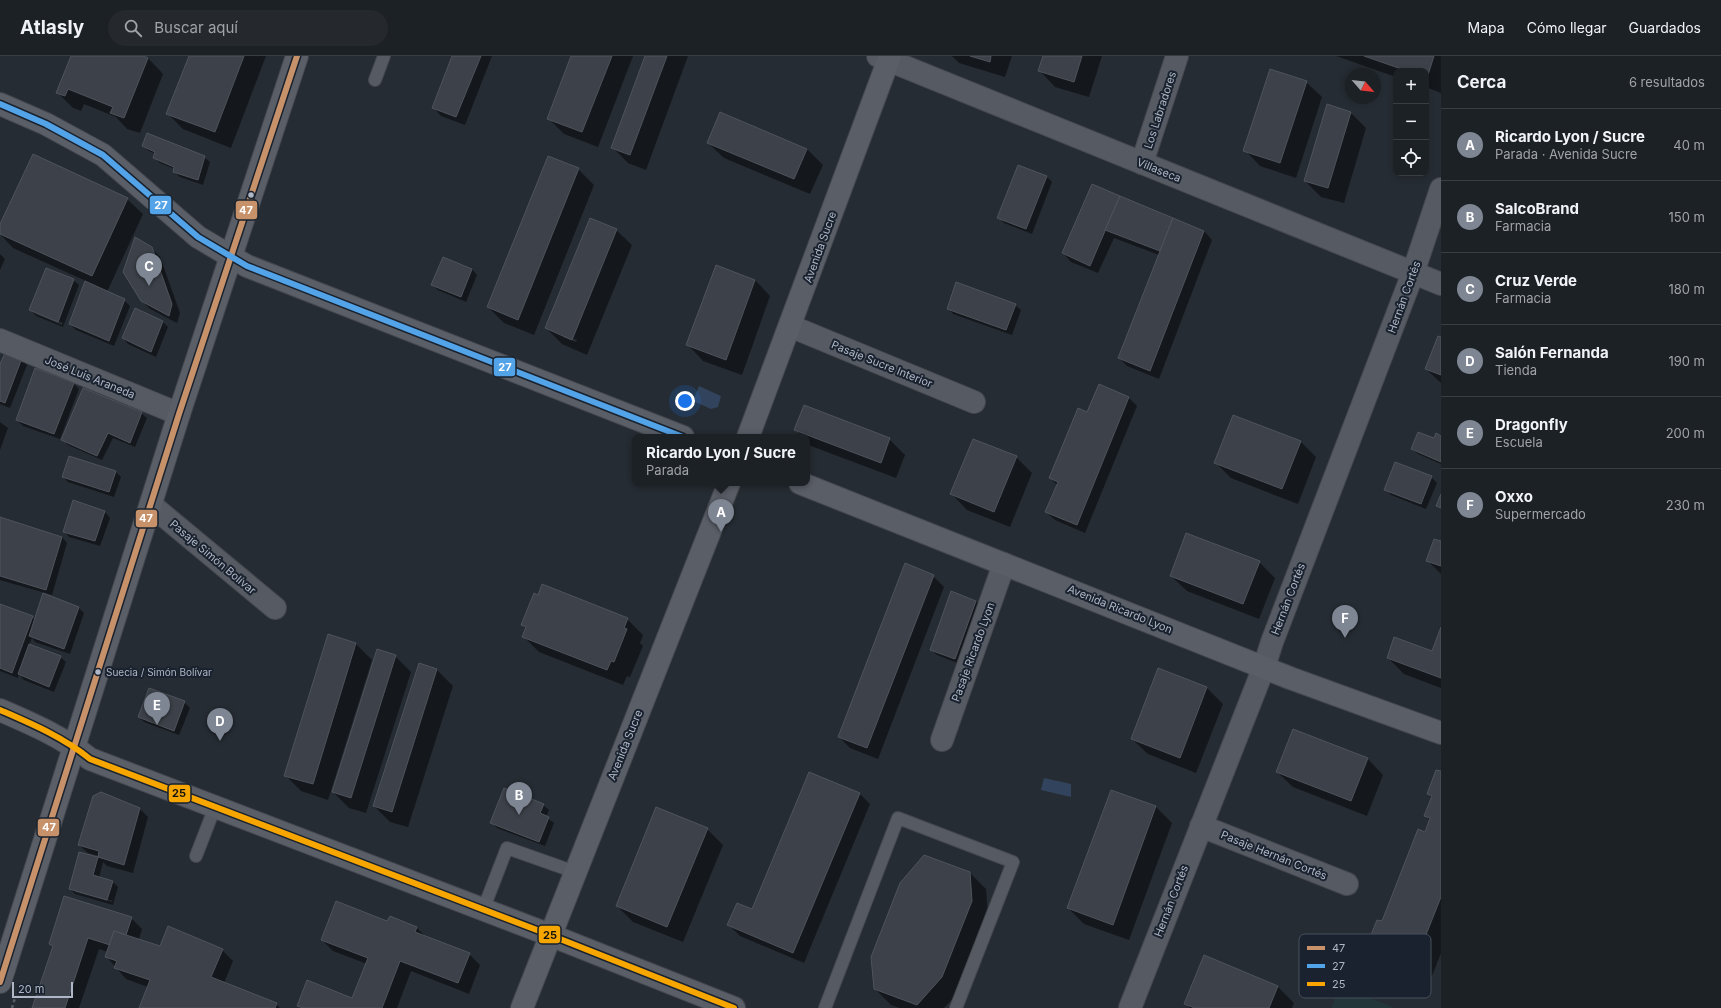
<!DOCTYPE html>
<html lang="es">
<head>
<meta charset="utf-8">
<style>
	body { margin:0; font-family:Inter,sans-serif; background:#25292e; color:#f1f3f6 }
	.controls { position:absolute; right:12px; top:12px; display:grid; overflow:hidden; border-radius:8px; box-shadow:0 2px 6px #0003 }
	.controls button { width:36px; height:36px; display:grid; place-items:center; padding:0; border:0; border-bottom:1px solid #3a3e43; background:#1c2126; color:#f1f3f6; font:20px sans-serif }
	.compass { position:absolute; left:1345px; top:12px; width:36px; height:36px; border-radius:50%; background:#1c2126; box-shadow:0 2px 6px #0003; rotate:118deg }
	.scale { position:absolute; left:12px; bottom:10px; width:61px; box-sizing:border-box; padding-left:4px; border:2px solid #afb7c6; border-top:0; font-size:11px; line-height:14px; white-space:nowrap; color:#afb7c6; -webkit-text-stroke:3px #19222e; paint-order:stroke }
	.you { position:absolute; left:685px; top:345px; width:14px; height:14px; margin:-10px; border:3px solid #fff; border-radius:50%; background:#1a73e8; box-shadow:0 0 0 6px #1a73e833 }
	.badge { display:grid; place-items:center; width:26px; height:26px; border-radius:50%; background:#7f8693; color:#fff; font-size:13px; font-weight:700 }
	.pin { position:absolute; translate:-50% -33px; filter:drop-shadow(0 1px 2px #0008) }
	.pin::after { content:''; position:absolute; top:21px; width:14px; height:12px; background:inherit; clip-path:polygon(0 0,100% 0,50% 100%) }
	.popup { position:absolute; left:632px; top:378px; width:178px; height:52px; box-sizing:border-box; display:grid; place-content:center; border-radius:8px; background:#1c2126; filter:drop-shadow(0 1px 3px #0005); font-size:13px; white-space:nowrap; color:#a0a3a7 }
	.popup b { font-size:15px; color:#f1f3f6 }
	.popup::after { content:''; position:absolute; left:50%; top:100%; margin-left:-8px; border:8px solid transparent; border-top-color:#1c2126 }
	.list { margin:0; padding:0; list-style:none }
	h2 { display:flex; justify-content:space-between; align-items:center; height:52px; margin:0; padding:0 16px; font-size:17px }
	h2 small { font-size:13px; font-weight:400; color:#a0a3a7 }
	.list li { display:grid; grid-template-columns:26px 1fr auto; gap:12px; align-items:center; box-sizing:border-box; height:72px; padding:0 16px; border-top:1px solid #3a3e43 }
	.list b { display:block; font-size:15px; white-space:nowrap }
	.list p { margin:0; font-size:13px; white-space:nowrap; color:#a0a3a7 }
	.list em { font-size:13px; font-style:normal; color:#a0a3a7 }
	.icon { flex:none; width:22px; height:22px; fill:none; stroke:currentColor; stroke-width:2; stroke-linecap:round; stroke-linejoin:round }
	.map { position:relative; flex:none; width:1441px; height:952px; overflow:hidden }
	header { display:flex; align-items:center; gap:24px; box-sizing:border-box; height:56px; padding:0 20px; background:#1c2126; border-bottom:1px solid #3a3e43 }
	header strong { font-size:19px }
	nav { display:flex; gap:22px; margin-inline-start:auto; font-size:14px }
	.search { width:280px; height:36px; background:#25292e; display:flex; align-items:center; gap:10px; box-sizing:border-box; padding:0 14px; border-radius:22px; color:#a0a3a7; font-size:15px }
	main { display:flex }
	aside { flex:1; background:#1c2126 }
	.map>svg:first-child { display:block }
	.green { fill:#233639 }
	.water { fill:#32445d }
	.shadow { fill:#0007; fill-rule:evenodd }
	.building { fill:#3d424a; stroke:#4e535c }
	.lines { fill:none; stroke-linecap:round; stroke-linejoin:round }
	.lane-casing { stroke:#44484e; stroke-width:14 }
	.street-casing { stroke:#44484e; stroke-width:24 }
	.secondary-casing { stroke:#44484e; stroke-width:24 }
	.path { stroke:#595e65; stroke-width:2.5; stroke-dasharray:3 3; stroke-linecap:butt }
	.lane { stroke:#565a62; stroke-width:12 }
	.street { stroke:#565a62; stroke-width:22 }
	.secondary { stroke:#5a5e67; stroke-width:22 }
	.bus-1-casing { stroke:#19222e; stroke-width:9 }
	.bus-2-casing { stroke:#19222e; stroke-width:9 }
	.bus-3-casing { stroke:#19222e; stroke-width:9 }
	.bus-1 { stroke:#c7916a; stroke-width:6 }
	.bus-2 { stroke:#53a3e8; stroke-width:6 }
	.bus-3 { stroke:#f7a600; stroke-width:6 }
	.bus-dot { fill:#afb7c6; stroke:#19222e; stroke-width:1.5 }
	.labels { text-anchor:middle; stroke-width:4; stroke-linejoin:round; paint-order:stroke }
	.bus-label { font-size:10px; fill:#afb7c6; stroke:#19222e; text-anchor:start }
	.street-label { font-size:11px; fill:#afb7c6; stroke:#19222e }
	.key { fill:#19222e; stroke:#464f5c; stroke-width:1 }
	.key-label { font-size:11px; fill:#afb7c6 }
	.line-badge { stroke:#19222e; stroke-width:1.5 }
	.badge-label { font-size:11px; text-anchor:middle; font-weight:bold; fill:#fff }
	.pale-badge-label { font-size:11px; text-anchor:middle; font-weight:bold; fill:#111 }
</style>
</head>
<body>
<header>
<strong>Atlasly</strong>
<div class="search"><svg class="icon" aria-label="search" viewBox="0 0 24 24"><circle cx="10" cy="10" r="6"/><path d="M15 15l6 6"/></svg>Buscar aquí</div>
<nav><a>Mapa</a><a>Cómo llegar</a><a>Guardados</a></nav>
</header>
<main>
<div class="map">
<svg width="1441" height="952" viewBox="0 0 1441 952">
	<rect width="100%" height="100%" fill="#262c33"/>
	<!-- green -->
	<polygon class="green" points="1340,930 1395,952 1331,952"/>
	<!-- water -->
	<g class="water">
		<polygon points="699,330 721,340 718,351 711,353 693,345"/>
		<polygon points="1044,722 1071,728 1071,741 1041,734"/>
	</g>
	<!-- shadow -->
	<g class="shadow">
		<polygon points="72,0 141,0 148,2 163,18 140,77 127,73 116,61 84,48 81,55 73,52 57,36"/>
		<polygon points="190,0 266,0 231,92 183,73 168,58"/>
		<polygon points="453,0 492,0 465,69 441,60 433,51"/>
		<polygon points="572,0 633,0 598,91 564,78 548,62"/>
		<polygon points="646,0 688,0 646,114 628,107 612,91"/>
		<polygon points="952,0 1012,0 1005,21 959,7"/>
		<polygon points="1044,0 1102,0 1089,41 1055,31 1040,15"/>
		<polygon points="1336,0 1441,0 1441,37 1426,31 1426,15 1396,15 1396,21"/>
		<polygon points="1306,26 1322,41 1296,122 1260,110 1245,94"/>
		<polygon points="1350,56 1366,72 1344,147 1321,141 1305,125"/>
		<polygon points="721,57 807,93 823,109 810,138 724,102 708,87"/>
		<polygon points="143,90 204,101 210,106 203,129 180,121 174,116 175,113 160,107 154,102 156,98 149,95"/>
		<polygon points="1019,110 1047,121 1052,126 1032,178 1004,167 998,161"/>
		<polygon points="578,113 594,129 534,279 504,267 488,251"/>
		<polygon points="1092,129 1204,175 1212,184 1159,323 1127,310 1119,302 1159,199 1114,182 1098,217 1071,206 1063,197"/>
		<polygon points="127,143 143,158 107,236 124,244 130,250 114,290 76,274 70,268 86,225 13,192 0,178 0,171"/>
		<path d="M616,174L632,189L587,299L562,288L546,272ZM563,279L577,284L576,286L563,281Z"/>
		<polygon points="151,192 160,201 180,257 177,267 150,253 141,244"/>
		<polygon points="0,198 5,203 0,214"/>
		<polygon points="472,213 477,219 466,246 438,234 432,229"/>
		<path d="M73,224L79,229L63,271L36,260L31,254ZM36,256L63,267L62,269L36,258Z"/>
		<polygon points="755,224 770,240 742,319 703,305 688,289"/>
		<polygon points="1015,249 1021,254 1012,279 953,258 948,252"/>
		<polygon points="163,266 168,271 156,301 128,288 123,282"/>
		<polygon points="1441,282 1441,327 1426,313"/>
		<polygon points="22,303 27,309 10,352 0,348 0,311"/>
		<polygon points="74,328 79,333 60,383 23,370 17,364"/>
		<polygon points="1099,330 1129,342 1137,350 1085,477 1055,464 1046,456 1057,429 1050,422 1088,357"/>
		<polygon points="141,357 147,362 135,391 113,382 102,404 68,389 63,384"/>
		<polygon points="0,366 8,372 0,394"/>
		<polygon points="796,374 889,383 905,399 896,422 811,390 807,385 807,381 803,381"/>
		<polygon points="1441,381 1441,408 1418,398 1412,393"/>
		<polygon points="1300,385 1316,401 1298,448 1231,422 1215,406"/>
		<polygon points="1016,401 1032,417 1010,471 967,454 952,438"/>
		<polygon points="116,416 121,421 114,441 68,426 63,421"/>
		<polygon points="1431,421 1437,427 1426,453 1391,439 1385,433"/>
		<polygon points="105,456 110,462 100,490 69,481 64,475"/>
		<polygon points="0,462 62,481 67,487 52,539 0,524"/>
		<polygon points="1441,487 1441,518 1427,504"/>
		<polygon points="1259,506 1275,522 1259,563 1187,535 1171,520"/>
		<polygon points="933,520 944,531 878,703 850,692 839,681"/>
		<polygon points="952,537 976,545 981,551 960,608 937,599 931,594"/>
		<polygon points="44,539 79,552 84,557 70,598 35,586 32,582 29,589 60,601 66,606 54,636 24,624 19,618 18,622 0,615 0,550 32,561 35,564"/>
		<polygon points="627,563 643,579 640,587 643,590 630,621 627,620 623,629 539,596 523,580 526,573 522,569"/>
		<polygon points="1441,574 1441,632 1404,618 1388,602 1433,596"/>
		<polygon points="329,579 356,588 372,604 328,744 301,735 285,719"/>
		<polygon points="395,600 411,616 366,757 349,752 333,736"/>
		<polygon points="419,609 437,614 453,630 408,771 390,766 374,750"/>
		<polygon points="1159,613 1207,632 1223,648 1196,717 1148,698 1132,683"/>
		<polygon points="184,646 190,652 179,679 144,666 139,661"/>
		<polygon points="1368,703 1383,719 1367,760 1293,731 1277,716"/>
		<polygon points="1441,717 1441,897 1432,920 1385,901 1370,885 1382,867 1425,777 1430,765 1425,759 1432,742 1428,738"/>
		<polygon points="1111,735 1156,751 1172,767 1129,884 1084,868 1068,852"/>
		<polygon points="859,737 870,748 804,907 740,880 729,869 753,854"/>
		<polygon points="543,749 549,754 546,761 554,767 545,790 497,772 491,766"/>
		<path d="M140,753L148,761L133,817L107,810L103,806L99,822L113,826L118,831L113,849L75,838L70,833L97,802L98,803L99,800L88,797L79,789ZM75,834L113,845L112,846L75,836Z"/>
		<polygon points="707,773 723,789 683,886 633,866 617,850"/>
		<polygon points="970,817 986,833 988,861 958,937 944,952 900,952 891,949 875,933"/>
		<polygon points="131,862 142,873 139,883 161,891 222,894 233,905 224,927 276,948 280,952 140,952 148,931 126,923 106,900 108,896 99,893 79,952 33,952 53,891 50,888"/>
		<polygon points="388,866 417,872 426,881 469,898 480,909 469,938 411,915 397,952 301,952 298,949 353,943 367,908 333,895 322,884"/>
		<polygon points="1205,901 1278,931 1294,947 1292,952 1190,952 1185,947"/>
	</g>
	<!-- building -->
	<g class="building">
		<polygon points="71,0 144,0 148,2 124,62 110,57 113,51 68,33 65,40 56,37"/>
		<polygon points="189,0 244,0 215,76 166,58"/>
		<polygon points="452,0 481,0 456,61 432,52"/>
		<polygon points="571,0 612,0 582,76 547,63"/>
		<polygon points="645,0 667,0 630,99 611,92"/>
		<polygon points="970,0 991,0 990,6"/>
		<polygon points="1043,0 1082,0 1074,26 1038,15"/>
		<polygon points="1364,0 1434,0 1427,22 1426,15 1407,15"/>
		<polygon points="1270,13 1307,25 1280,107 1243,95"/>
		<polygon points="1327,48 1351,56 1328,132 1304,125"/>
		<polygon points="720,56 807,93 794,123 707,87"/>
		<polygon points="147,77 205,100 198,124 173,116 174,111 153,102 155,96 142,90"/>
		<polygon points="33,98 128,142 92,220 0,178 0,168"/>
		<polygon points="548,100 579,112 518,264 487,251"/>
		<polygon points="1018,109 1047,120 1026,173 997,162"/>
		<polygon points="1092,128 1120,140 1090,210 1062,197"/>
		<polygon points="1120,140 1173,162 1160,195 1105,174"/>
		<polygon points="590,162 617,173 572,284 545,272"/>
		<polygon points="1173,162 1204,175 1150,315 1118,302"/>
		<polygon points="135,181 152,191 172,248 169,260 141,245 123,216"/>
		<polygon points="443,201 472,213 461,241 431,229"/>
		<polygon points="716,209 755,224 726,304 686,289"/>
		<polygon points="46,212 74,223 58,266 29,254"/>
		<polygon points="85,225 125,243 109,285 69,268"/>
		<polygon points="956,226 1016,248 1006,274 947,253"/>
		<polygon points="135,252 163,265 151,296 122,282"/>
		<polygon points="1438,280 1441,281 1441,319 1425,313"/>
		<polygon points="5,297 22,302 5,347 0,345 0,308"/>
		<polygon points="35,312 74,327 54,378 16,364"/>
		<polygon points="1099,328 1129,341 1077,469 1045,456 1058,426 1049,422 1078,352 1087,356"/>
		<polygon points="83,332 142,356 130,387 108,377 97,400 61,384"/>
		<polygon points="804,349 890,382 881,407 794,374"/>
		<polygon points="1233,359 1301,385 1282,433 1214,407"/>
		<polygon points="1418,376 1434,382 1436,377 1441,380 1441,406 1411,393"/>
		<polygon points="973,383 1017,400 994,456 950,438"/>
		<polygon points="69,400 116,415 109,436 62,421"/>
		<polygon points="1395,406 1432,420 1421,448 1384,434"/>
		<polygon points="1441,438 1441,452 1436,450"/>
		<polygon points="73,444 105,455 95,485 63,476"/>
		<polygon points="0,461 62,481 46,534 0,520"/>
		<polygon points="1186,477 1260,505 1243,548 1170,520"/>
		<polygon points="1434,483 1441,485 1441,510 1426,505"/>
		<polygon points="905,507 934,519 867,692 838,681"/>
		<polygon points="542,528 628,562 624,572 627,573 614,606 611,605 607,614 522,581 526,571 521,569 534,537 538,539"/>
		<polygon points="951,535 976,545 955,603 930,594"/>
		<polygon points="43,537 79,551 64,593 29,580"/>
		<polygon points="0,548 33,560 12,617 0,612"/>
		<polygon points="1441,571 1441,622 1387,602 1394,581 1432,595"/>
		<polygon points="328,578 356,587 313,728 284,720"/>
		<polygon points="29,588 61,600 49,631 18,618"/>
		<polygon points="377,593 396,599 351,742 332,736"/>
		<polygon points="419,607 437,613 392,756 373,750"/>
		<polygon points="1158,612 1207,631 1180,702 1131,683"/>
		<polygon points="149,632 185,645 174,675 138,661"/>
		<polygon points="1293,673 1368,702 1351,745 1276,716"/>
		<polygon points="1436,714 1441,715 1441,841 1416,904 1368,886 1377,864 1382,865 1418,773 1425,776 1430,762 1424,760 1432,740 1427,738"/>
		<polygon points="809,716 860,737 793,897 727,869 737,847 752,853"/>
		<polygon points="504,732 544,748 540,757 549,761 539,786 490,767"/>
		<polygon points="1111,734 1156,750 1113,869 1067,852"/>
		<polygon points="101,736 140,752 124,809 98,801 99,795 78,789 93,740"/>
		<polygon points="656,751 708,772 667,871 616,850"/>
		<polygon points="79,796 98,801 93,819 113,825 107,844 69,833"/>
		<polygon points="924,799 970,816 972,845 942,921 917,949 874,933 871,901 900,827"/>
		<polygon points="64,840 132,861 126,879 114,875 110,889 88,882 65,952 32,952 53,890 49,888"/>
		<polygon points="336,845 387,865 390,860 417,871 415,876 470,897 458,927 400,905 382,952 303,952 297,950 307,924 352,942 368,902 321,884"/>
		<polygon points="168,870 223,893 211,921 277,947 275,952 139,952 150,924 114,912 117,905 105,901 114,875 160,890"/>
		<polygon points="1204,899 1278,930 1269,952 1195,952 1184,948"/>
	</g>
	<g class="lines">
		<!-- lane casing -->
		<g class="lane-casing">
			<g id="lane">
				<polyline points="375,24 384,0"/>
				<polyline points="196,800 215,751"/>
				<polyline points="483,854 507,792 575,816"/>
				<polyline points="825,952 898,762 1013,806 956,952"/>
			</g>
		</g>
		<!-- street casing -->
		<g class="street-casing">
			<g id="street">
				<polyline points="878,0 1441,228"/>
				<polyline points="1142,107 1177,0"/>
				<polyline points="790,270 974,346"/>
				<polyline points="0,284 179,358"/>
				<polyline points="151,449 275,552"/>
				<polyline points="942,684 1004,508"/>
				<polyline points="1201,770 1347,828"/>
				<polyline points="1130,952 1264,611 1272,586 1413,217 1441,133"/>
			</g>
		</g>
		<!-- secondary casing -->
		<g class="secondary-casing">
			<g id="secondary">
				<polyline points="0,48 46,68 103,99 198,181 247,210 683,381"/>
				<polyline points="748,381 890,0"/>
				<polyline points="800,427 1290,622 1441,677"/>
				<path d="M0,654C32,668 63,681 90,703L550,879L734,952"/>
				<polyline points="0,926 179,358 297,0"/>
				<polyline points="522,952 729,427"/>
			</g>
		</g>
		<!-- path -->
		<polyline class="path" points="12,952 15,942"/>
		<!-- lane -->
		<use href="#lane" class="lane"/>
		<!-- street -->
		<use href="#street" class="street"/>
		<!-- secondary -->
		<use href="#secondary" class="secondary"/>
		<!-- bus-1 casing -->
		<g class="bus-1-casing">
			<polyline id="bus-1" points="0,926 179,358 297,0"/>
		</g>
		<!-- bus-2 casing -->
		<g class="bus-2-casing">
			<polyline id="bus-2" points="0,48 46,68 103,99 198,181 247,210 683,381"/>
		</g>
		<!-- bus-3 casing -->
		<g class="bus-3-casing">
			<path id="bus-3" d="M0,654C32,668 63,681 90,703L550,879L734,952"/>
		</g>
		<!-- bus-1 -->
		<use href="#bus-1" class="bus-1"/>
		<!-- bus-2 -->
		<use href="#bus-2" class="bus-2"/>
		<!-- bus-3 -->
		<use href="#bus-3" class="bus-3"/>
	</g>
	<!-- markers -->
	<g class="bus-dot">
		<circle cx="251" cy="139" r="3.5"/>
		<circle cx="98" cy="616" r="3.5"/>
	</g>
	<g class="labels">
		<!-- bus labels -->
		<g class="bus-label">
			<text x="106" y="620">Suecia / Simón Bolívar</text>
		</g>
		<!-- street labels -->
		<g class="street-label">
			<text transform="translate(1160 54) rotate(-72)" y="4">Los Labradores</text>
			<text transform="translate(1159 114) rotate(22)" y="4">Villaseca</text>
			<text transform="translate(820 191) rotate(-70)" y="4">Avenida Sucre</text>
			<text transform="translate(1404 241) rotate(-70)" y="4">Hernán Cortés</text>
			<text transform="translate(882 308) rotate(22)" y="4">Pasaje Sucre Interior</text>
			<text transform="translate(90 321) rotate(22)" y="4">José Luis Araneda</text>
			<text transform="translate(213 501) rotate(40)" y="4">Pasaje Simón Bolívar</text>
			<text transform="translate(1288 543) rotate(-69)" y="4">Hernán Cortés</text>
			<text transform="translate(1120 553) rotate(22)" y="4">Avenida Ricardo Lyon</text>
			<text transform="translate(973 596) rotate(-70)" y="4">Pasaje Ricardo Lyon</text>
			<text transform="translate(625 689) rotate(-68)" y="4">Avenida Sucre</text>
			<text transform="translate(1274 799) rotate(22)" y="4">Pasaje Hernán Cortés</text>
			<text transform="translate(1171 845) rotate(-69)" y="4">Hernán Cortés</text>
		</g>
	</g>
	<!-- legend -->
	<rect x="1299" y="878" width="132" height="64" rx="6" class="key"/>
	<rect x="1307" y="890" width="18" height="4" fill="#c7916a"/>
	<rect x="1307" y="908" width="18" height="4" fill="#53a3e8"/>
	<rect x="1307" y="926" width="18" height="4" fill="#f7a600"/>
	<g class="key-label">
		<text x="1332" y="896">47</text>
		<text x="1332" y="914">27</text>
		<text x="1332" y="932">25</text>
	</g>
	<g class="line-badge">
		<rect x="149" y="139" width="23" height="20" rx="4" fill="#53a3e8"/>
		<rect x="235" y="144" width="23" height="20" rx="4" fill="#c7916a"/>
		<rect x="493" y="301" width="23" height="20" rx="4" fill="#53a3e8"/>
		<rect x="135" y="453" width="23" height="19" rx="4" fill="#c7916a"/>
		<rect x="168" y="728" width="23" height="19" rx="4" fill="#f7a600"/>
		<rect x="37" y="762" width="23" height="19" rx="4" fill="#c7916a"/>
		<rect x="538" y="869" width="23" height="19" rx="4" fill="#f7a600"/>
	</g>
	<g class="badge-label">
		<text x="161" y="153">27</text>
		<text x="246" y="158">47</text>
		<text x="505" y="315">27</text>
		<text x="146" y="466">47</text>
		<text x="49" y="775">47</text>
	</g>
	<g class="pale-badge-label">
		<text x="179" y="741">25</text>
		<text x="550" y="883">25</text>
	</g>
</svg>
<div class="controls">
<button>+</button>
<button>−</button>
<button><svg class="icon" aria-label="locate" viewBox="0 0 24 24"><circle cx="12" cy="12" r="6"/><path d="M12 2v4M12 18v4M2 12h4M18 12h4"/></svg></button>
</div>
<svg class="compass" viewBox="-18 -18 36 36"><path d="M0-13l5 13h-10z" fill="#e53935"/><path d="M0 13l5-13h-10z" fill="#a0a3a7"/></svg>
<div class="scale">20 m</div>
<div class="you"></div>
<div class="pin badge" style="left:721px;top:476px">A</div>
<div class="popup"><b>Ricardo Lyon / Sucre</b>Parada</div>
<div class="pin badge" style="left:519px;top:759px">B</div>
<div class="pin badge" style="left:149px;top:230px">C</div>
<div class="pin badge" style="left:220px;top:685px">D</div>
<div class="pin badge" style="left:157px;top:669px">E</div>
<div class="pin badge" style="left:1345px;top:582px">F</div>
</div>
<aside>
<h2>Cerca<small>6 resultados</small></h2>
<ul class="list">
<li><span class="badge">A</span><div><b>Ricardo Lyon / Sucre</b><p>Parada · Avenida Sucre</p></div><em>40 m</em></li>
<li><span class="badge">B</span><div><b>SalcoBrand</b><p>Farmacia</p></div><em>150 m</em></li>
<li><span class="badge">C</span><div><b>Cruz Verde</b><p>Farmacia</p></div><em>180 m</em></li>
<li><span class="badge">D</span><div><b>Salón Fernanda</b><p>Tienda</p></div><em>190 m</em></li>
<li><span class="badge">E</span><div><b>Dragonfly</b><p>Escuela</p></div><em>200 m</em></li>
<li><span class="badge">F</span><div><b>Oxxo</b><p>Supermercado</p></div><em>230 m</em></li>
</ul>
</aside>
</main>
</body>
</html>
